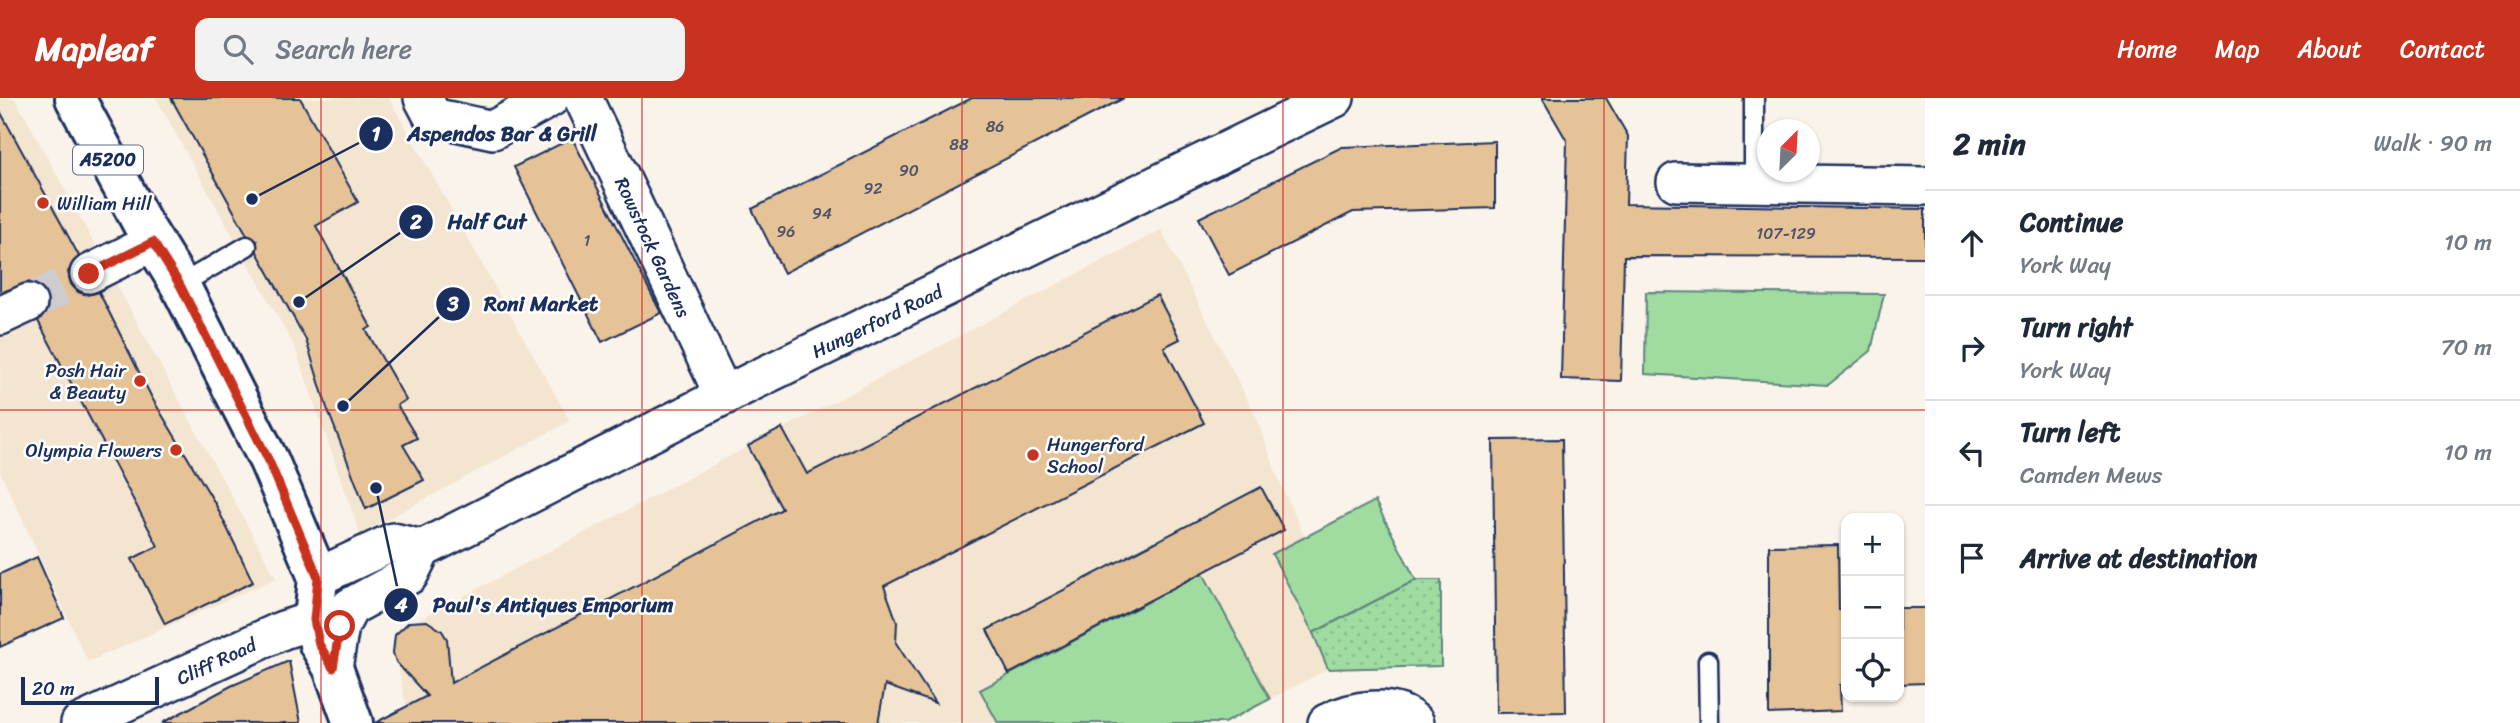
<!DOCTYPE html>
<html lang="en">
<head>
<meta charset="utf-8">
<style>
	body { margin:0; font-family:Sriracha,sans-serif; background:#f2f2f3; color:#1f2937 }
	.controls { position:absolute; right:21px; bottom:21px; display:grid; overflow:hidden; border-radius:14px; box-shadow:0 2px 5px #0004 }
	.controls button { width:63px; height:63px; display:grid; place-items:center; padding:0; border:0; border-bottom:2px solid #e0e1e3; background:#fff; color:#1f2937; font:35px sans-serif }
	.compass { position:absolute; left:1757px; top:21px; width:63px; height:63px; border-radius:50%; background:#fff; box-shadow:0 2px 5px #0004; rotate:24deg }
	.scale { position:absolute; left:21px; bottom:18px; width:138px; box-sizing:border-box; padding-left:7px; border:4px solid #1b2f5e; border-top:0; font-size:19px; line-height:24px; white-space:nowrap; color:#1b2f5e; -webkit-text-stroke:5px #fff; paint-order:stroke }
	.stop { position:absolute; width:21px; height:21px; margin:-16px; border:5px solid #c8321e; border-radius:50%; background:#fff }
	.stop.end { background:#c8321e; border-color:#fff; box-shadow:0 2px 7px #0008 }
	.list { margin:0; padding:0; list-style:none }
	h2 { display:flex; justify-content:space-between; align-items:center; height:91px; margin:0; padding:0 28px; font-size:30px }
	h2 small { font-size:23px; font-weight:400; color:#747a83 }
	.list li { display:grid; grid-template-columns:46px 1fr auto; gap:21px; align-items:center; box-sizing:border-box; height:105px; padding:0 28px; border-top:2px solid #e0e1e3 }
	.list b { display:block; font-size:26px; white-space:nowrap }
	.list p { margin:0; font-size:23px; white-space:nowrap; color:#747a83 }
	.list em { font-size:23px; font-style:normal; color:#747a83 }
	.icon { flex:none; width:38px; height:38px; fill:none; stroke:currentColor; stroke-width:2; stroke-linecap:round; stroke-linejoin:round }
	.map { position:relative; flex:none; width:1925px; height:625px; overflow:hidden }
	header { display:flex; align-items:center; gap:42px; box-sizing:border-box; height:98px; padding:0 35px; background:#c8321e; color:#fff }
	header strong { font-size:33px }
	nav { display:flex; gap:38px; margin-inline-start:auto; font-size:24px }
	.search { width:490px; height:63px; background:#f2f2f3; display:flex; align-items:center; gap:18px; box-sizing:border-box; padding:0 24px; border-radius:14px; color:#747a83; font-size:26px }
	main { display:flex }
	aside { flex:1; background:#fff }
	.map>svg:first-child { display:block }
	.built { fill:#f4e5d1 }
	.green { fill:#a0dba0; stroke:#5e857f; stroke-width:2 }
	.park { fill:url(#park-dots); stroke:#5e857f; stroke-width:2 }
	.building { fill:#e5c397; stroke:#1b2f5e; stroke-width:2 }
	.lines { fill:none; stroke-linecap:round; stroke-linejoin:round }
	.street-tunnel { stroke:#cdccce; stroke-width:37; stroke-dasharray:37 18; stroke-linecap:butt }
	.lane-casing { stroke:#1b2f5e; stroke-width:23 }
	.street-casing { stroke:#1b2f5e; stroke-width:42 }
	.primary-casing { stroke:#1b2f5e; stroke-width:44 }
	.lane { stroke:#fff; stroke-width:18 }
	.street { stroke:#fff; stroke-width:37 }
	.primary { stroke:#fff; stroke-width:38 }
	.route { stroke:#c8321e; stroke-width:9 }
	.grid { fill:none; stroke:#d62828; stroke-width:2; stroke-opacity:0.55 }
	.poi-dot { fill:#c8321e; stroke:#fff; stroke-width:2.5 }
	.labels { text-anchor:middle; stroke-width:5; stroke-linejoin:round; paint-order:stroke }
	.number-label { font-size:16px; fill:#4e546c }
	.shield { fill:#fff; stroke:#5f6d8e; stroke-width:2 }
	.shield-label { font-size:18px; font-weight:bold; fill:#1b2f5e }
	.poi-label { font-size:19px; fill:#1b2f5e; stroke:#fff; text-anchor:start }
	.street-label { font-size:19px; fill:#1b2f5e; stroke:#fff }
	.leader { fill:none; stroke:#1b2f5e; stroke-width:2.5 }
	.callout-dot { fill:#1b2f5e; stroke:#fff; stroke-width:2.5 }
	.mark-label { font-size:21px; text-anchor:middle; font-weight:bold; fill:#fff }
	.callout-label { font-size:21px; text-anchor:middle; font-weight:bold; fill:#1b2f5e; stroke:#fff; stroke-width:5; stroke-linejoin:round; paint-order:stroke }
</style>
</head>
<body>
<header>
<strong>Mapleaf</strong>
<div class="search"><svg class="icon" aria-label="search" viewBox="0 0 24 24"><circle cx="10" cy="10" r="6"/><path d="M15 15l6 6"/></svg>Search here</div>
<nav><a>Home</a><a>Map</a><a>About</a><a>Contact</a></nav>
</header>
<main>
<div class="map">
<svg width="1925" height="625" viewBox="0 0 1925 625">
	<defs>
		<pattern id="park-dots" width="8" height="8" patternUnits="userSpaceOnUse" patternTransform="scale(1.75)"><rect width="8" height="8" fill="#a0dba0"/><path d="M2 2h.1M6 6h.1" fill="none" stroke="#89bc8c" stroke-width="1.8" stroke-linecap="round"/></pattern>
	</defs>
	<rect width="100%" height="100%" fill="#faf3ea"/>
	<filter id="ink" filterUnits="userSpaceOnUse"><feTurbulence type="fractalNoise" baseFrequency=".0143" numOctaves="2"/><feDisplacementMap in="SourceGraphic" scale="14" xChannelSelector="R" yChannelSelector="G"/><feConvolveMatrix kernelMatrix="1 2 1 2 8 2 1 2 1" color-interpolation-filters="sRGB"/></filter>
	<g filter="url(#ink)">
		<!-- built -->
		<g class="built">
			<polygon points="0,0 15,0 276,480 88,564 0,373"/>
			<polygon points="156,0 389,0 570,323 360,436 295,250"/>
			<polygon points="1161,132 1257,321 1280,385 1305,439 1375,403 1416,482 1441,482 1441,568 1328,571 1224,625 410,625 393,546 401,529 409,524 418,522"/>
		</g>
		<!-- green -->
		<g class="green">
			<polygon points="1646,194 1884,196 1871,253 1828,287 1645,276"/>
			<polygon points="1375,403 1416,482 1313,535 1272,456"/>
			<polygon points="1164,439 1187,483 1203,475 1270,601 1224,625 998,625 980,592 1150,503 1127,458"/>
		</g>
		<!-- park -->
		<polygon class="park" points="1416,482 1441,482 1441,568 1328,571 1313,535"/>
		<!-- building -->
		<g class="building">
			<polygon points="171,0 300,0 358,104 316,128 371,229 366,232 406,302 397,307 417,340 403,347 424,382 366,411 327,310 306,242 257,154 257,143 247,137"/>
			<polygon points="972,0 1124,0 784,175 752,111"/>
			<polygon points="1542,0 1606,0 1628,38 1626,106 1925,111 1925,159 1624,158 1621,283 1561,281 1567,43"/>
			<polygon points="0,13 79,158 68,174 71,186 78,194 87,197 99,194 152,300 216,407 253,484 165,526 132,461 158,448 38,223 49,208 47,196 39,187 29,184 0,195"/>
			<polygon points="572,40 661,215 602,244 514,69"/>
			<polygon points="1495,43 1495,110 1353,114 1229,177 1199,120 1342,49"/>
			<polygon points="1157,197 1180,241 1164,249 1204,325 884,488 897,524 896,545 935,605 885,587 878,625 375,625 427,598 396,564 393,555 395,537 409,524 427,523 442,533 447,541 451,585 782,411 748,348 782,330 807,376"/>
			<polygon points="1562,341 1566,614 1496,615 1493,342"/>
			<polygon points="1261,389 1284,432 1009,576 987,532"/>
			<polygon points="1838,447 1839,512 1846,512 1846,587 1840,587 1841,613 1769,616 1769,448"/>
			<polygon points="37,459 64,520 0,549 0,476"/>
			<polygon points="1899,510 1925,510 1925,585 1899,586"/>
			<polygon points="289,563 301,625 162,625 231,588"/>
		</g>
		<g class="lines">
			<!-- street-tunnel -->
			<polyline class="street-tunnel" points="28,205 89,176"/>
			<!-- lane casing -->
			<g class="lane-casing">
				<g id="lane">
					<polyline points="1754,85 1754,0"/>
					<polyline points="180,187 247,148"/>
					<polyline points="1708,563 1709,625"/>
				</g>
			</g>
			<!-- street casing -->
			<g class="street-casing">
				<g id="street">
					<polyline points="423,0 433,19 493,32 550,0"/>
					<polyline points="583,0 724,298"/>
					<polyline points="1676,84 1925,88"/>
					<polyline points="89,176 153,144"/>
					<polyline points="0,218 28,205"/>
					<polyline points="318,479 393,444 422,451"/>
					<polyline points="333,570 340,528 350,509 409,477 422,451 755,282 1335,0"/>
					<polyline points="80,625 283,532 314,522"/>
					<path d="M1327,625C1352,612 1393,604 1415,625"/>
				</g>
			</g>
			<!-- primary casing -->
			<g class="primary-casing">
				<polyline id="primary" points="75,0 142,125 180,187 269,363 318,479 314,522 319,546 333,570 353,625"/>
			</g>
			<!-- lane -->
			<use href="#lane" class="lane"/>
			<!-- street -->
			<use href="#street" class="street"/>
			<!-- primary -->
			<use href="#primary" class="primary"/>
		</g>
	</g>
	<g class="lines" filter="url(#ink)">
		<!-- route -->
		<polyline class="route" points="89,176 153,144 180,187 269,363 318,479 314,522 319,546 333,570 340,528"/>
	</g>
	<!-- grid -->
	<path class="grid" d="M321,0V625M642,0V625M962,0V625M1283,0V625M1604,0V625M0,312H1925"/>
	<!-- markers -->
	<g class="poi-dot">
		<circle cx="43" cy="105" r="7"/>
		<circle cx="140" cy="283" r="7"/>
		<circle cx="176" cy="352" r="7"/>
		<circle cx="1033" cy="357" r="7"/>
	</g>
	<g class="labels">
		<!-- number labels -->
		<g class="number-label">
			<text x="995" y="34">86</text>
			<text x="959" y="52">88</text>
			<text x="909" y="78">90</text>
			<text x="873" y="96">92</text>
			<text x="822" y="121">94</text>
			<text x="786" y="139">96</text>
			<text x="1786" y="141">107-129</text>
			<text x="587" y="148">1</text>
		</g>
		<!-- shield labels -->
		<rect class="shield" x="73" y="47.5" width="70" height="29" rx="5"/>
		<g class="shield-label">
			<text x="108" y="68">A5200</text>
		</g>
		<!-- poi labels -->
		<g class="poi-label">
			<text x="57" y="112">William Hill</text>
			<text x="126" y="279" text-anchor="end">Posh Hair<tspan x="126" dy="22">&amp; Beauty</tspan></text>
			<text x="1047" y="353">Hungerford<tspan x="1047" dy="22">School</tspan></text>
			<text x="162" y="359" text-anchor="end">Olympia Flowers</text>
		</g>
		<!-- street labels -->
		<g class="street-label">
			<text transform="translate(653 149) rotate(65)" y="7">Rowstock Gardens</text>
			<text transform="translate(877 223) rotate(-26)" y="7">Hungerford Road</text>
			<text transform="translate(216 563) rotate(-25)" y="7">Cliff Road</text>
		</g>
	</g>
	<!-- callouts -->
	<path class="leader" d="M252 101L376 36M299 204L416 124M343 308L453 206M376 390L401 507"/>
	<g class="callout-dot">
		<circle cx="252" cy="101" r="7"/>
		<circle cx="299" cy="204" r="7"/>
		<circle cx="343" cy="308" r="7"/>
		<circle cx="376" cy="390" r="7"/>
		<circle cx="376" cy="36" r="18"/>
		<circle cx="416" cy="124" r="18"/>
		<circle cx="453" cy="206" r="18"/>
		<circle cx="401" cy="507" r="18"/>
	</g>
	<g class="mark-label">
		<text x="376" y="43">1</text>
		<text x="416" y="131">2</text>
		<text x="453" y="213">3</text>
		<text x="401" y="514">4</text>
	</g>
	<g class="callout-label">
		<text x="502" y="43">Aspendos Bar &amp; Grill</text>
		<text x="487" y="131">Half Cut</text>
		<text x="541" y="213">Roni Market</text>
		<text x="553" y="514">Paul's Antiques Emporium</text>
	</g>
</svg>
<div class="controls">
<button>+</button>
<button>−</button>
<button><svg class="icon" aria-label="locate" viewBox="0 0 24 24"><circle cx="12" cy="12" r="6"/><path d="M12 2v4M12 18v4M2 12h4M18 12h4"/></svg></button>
</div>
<svg class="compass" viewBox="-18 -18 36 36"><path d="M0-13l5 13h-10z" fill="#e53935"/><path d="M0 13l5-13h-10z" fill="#747a83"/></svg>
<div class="scale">20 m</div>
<div class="stop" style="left:340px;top:528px"></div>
<div class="stop end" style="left:89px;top:176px"></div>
</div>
<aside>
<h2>2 min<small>Walk · 90 m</small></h2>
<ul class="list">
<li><svg class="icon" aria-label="ahead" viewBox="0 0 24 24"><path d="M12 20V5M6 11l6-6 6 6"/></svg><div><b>Continue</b><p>York Way</p></div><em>10 m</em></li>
<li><svg class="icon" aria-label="right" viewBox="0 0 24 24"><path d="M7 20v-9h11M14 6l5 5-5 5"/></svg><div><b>Turn right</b><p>York Way</p></div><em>70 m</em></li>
<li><svg class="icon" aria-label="left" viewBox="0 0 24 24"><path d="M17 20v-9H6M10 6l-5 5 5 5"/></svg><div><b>Turn left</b><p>Camden Mews</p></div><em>10 m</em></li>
<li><svg class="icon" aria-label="arrive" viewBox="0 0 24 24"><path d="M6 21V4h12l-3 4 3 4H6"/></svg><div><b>Arrive at destination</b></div></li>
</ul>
</aside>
</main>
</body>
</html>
